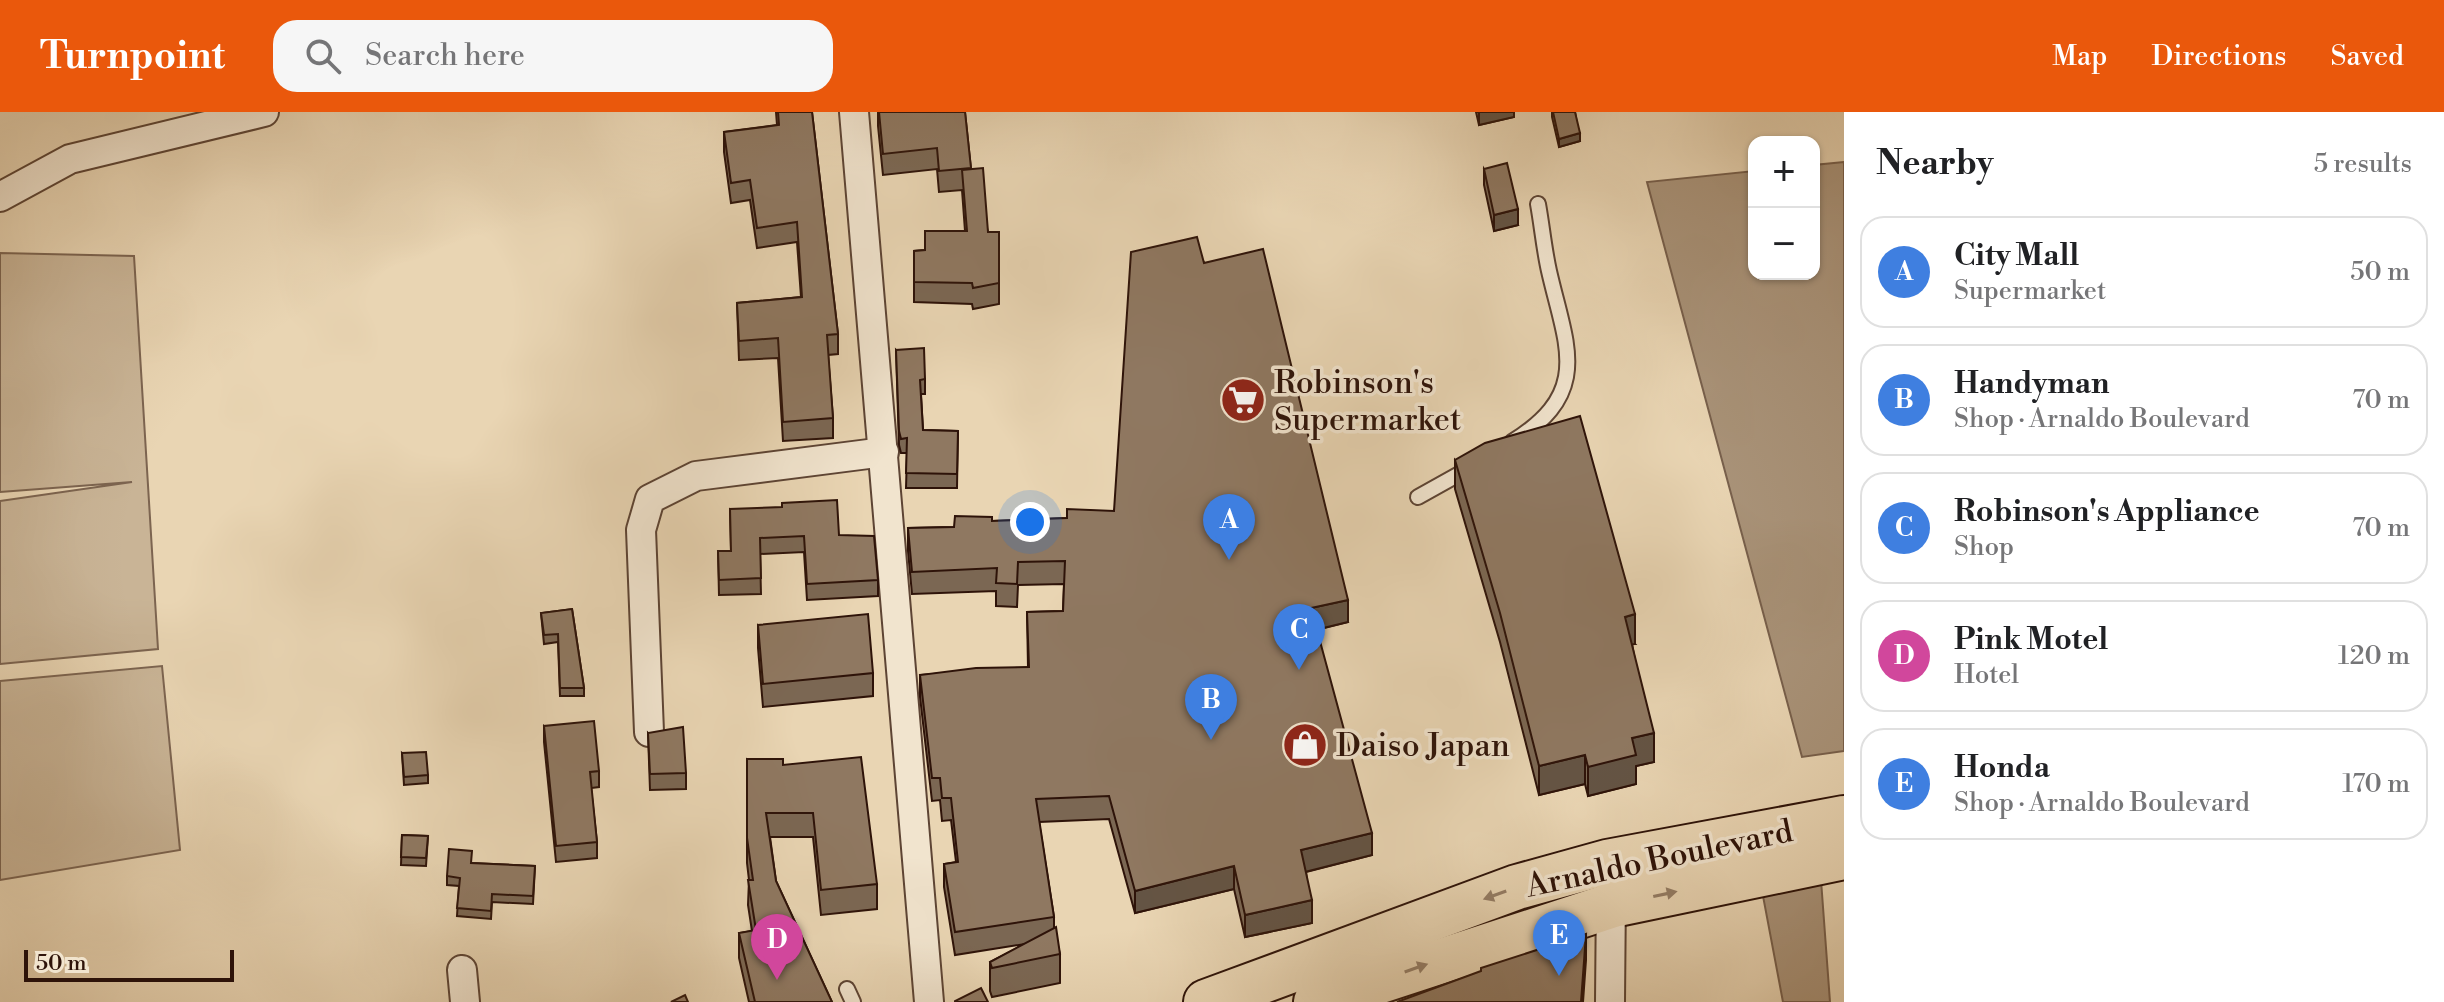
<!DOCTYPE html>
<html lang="en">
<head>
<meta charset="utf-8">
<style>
	body { margin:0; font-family:"Libre Bodoni",serif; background:#f6f6f6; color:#202124 }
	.controls { position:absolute; right:24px; top:24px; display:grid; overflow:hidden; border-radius:16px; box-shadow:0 2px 6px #0004 }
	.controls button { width:72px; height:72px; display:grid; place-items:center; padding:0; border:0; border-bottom:2px solid #e0e0e0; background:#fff; color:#202124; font:40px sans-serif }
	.scale { position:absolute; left:24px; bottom:20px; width:210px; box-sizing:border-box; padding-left:8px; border:4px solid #2e1309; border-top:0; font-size:22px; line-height:28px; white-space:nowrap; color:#2e1309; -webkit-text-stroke:6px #f1e4ce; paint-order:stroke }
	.you { position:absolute; left:1030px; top:410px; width:28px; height:28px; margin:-20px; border:6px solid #fff; border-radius:50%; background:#1a73e8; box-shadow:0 0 0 12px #1a73e833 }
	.badge { display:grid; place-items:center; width:52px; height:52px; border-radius:50%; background:#ea580c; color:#fff; font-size:26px; font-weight:700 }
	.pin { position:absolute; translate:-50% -66px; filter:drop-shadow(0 2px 4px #0008) }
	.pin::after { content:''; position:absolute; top:42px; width:28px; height:24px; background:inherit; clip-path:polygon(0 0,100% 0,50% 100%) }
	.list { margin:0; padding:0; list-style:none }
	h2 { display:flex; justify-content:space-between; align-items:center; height:104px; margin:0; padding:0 32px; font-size:34px }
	h2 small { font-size:26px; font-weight:400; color:#757577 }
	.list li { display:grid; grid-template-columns:52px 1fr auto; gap:24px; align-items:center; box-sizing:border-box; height:112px; margin:0 16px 16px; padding:0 16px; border:2px solid #e0e0e0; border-radius:24px }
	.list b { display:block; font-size:30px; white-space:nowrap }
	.list p { margin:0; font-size:26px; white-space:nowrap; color:#757577 }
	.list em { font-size:26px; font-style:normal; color:#757577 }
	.icon { flex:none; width:44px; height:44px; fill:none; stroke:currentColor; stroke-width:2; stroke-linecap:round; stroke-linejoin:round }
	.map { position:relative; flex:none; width:1844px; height:890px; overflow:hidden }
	header { display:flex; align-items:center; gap:48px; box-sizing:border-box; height:112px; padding:0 40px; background:#ea580c; color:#fff }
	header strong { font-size:38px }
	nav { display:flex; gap:44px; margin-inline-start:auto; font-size:28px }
	.search { width:560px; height:72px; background:#f6f6f6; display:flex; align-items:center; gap:20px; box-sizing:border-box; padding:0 28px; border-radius:24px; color:#757577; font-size:30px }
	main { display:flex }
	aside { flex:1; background:#fff }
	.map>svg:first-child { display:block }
	.green { fill:#c9b496; stroke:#7c6450; stroke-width:2 }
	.water { fill:#a99379; stroke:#78604c; stroke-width:2 }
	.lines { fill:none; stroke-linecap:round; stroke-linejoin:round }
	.lane-casing { stroke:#5d4434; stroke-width:18 }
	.street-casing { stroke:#5d4434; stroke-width:32 }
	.highway-casing { stroke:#2e1309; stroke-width:48 }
	.lane { stroke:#f1e4ce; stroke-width:14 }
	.street { stroke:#f1e4ce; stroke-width:28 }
	.highway { stroke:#e9d5b3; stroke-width:44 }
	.wall { fill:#7b6753; stroke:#2e1309; stroke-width:2 }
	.shaded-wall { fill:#645444; stroke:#2e1309; stroke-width:2 }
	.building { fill:#8f7861; stroke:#2e1309; stroke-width:2 }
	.oneway { fill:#957e66 }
	.labels { text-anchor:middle; stroke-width:7; stroke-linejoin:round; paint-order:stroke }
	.poi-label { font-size:32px; fill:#2e1309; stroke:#f1e4ce; text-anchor:start }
	.street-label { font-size:32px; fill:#2e1309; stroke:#f1e4ce }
</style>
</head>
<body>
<header>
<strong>Turnpoint</strong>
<div class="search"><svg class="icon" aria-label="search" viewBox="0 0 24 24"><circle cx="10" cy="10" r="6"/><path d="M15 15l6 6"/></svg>Search here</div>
<nav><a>Map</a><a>Directions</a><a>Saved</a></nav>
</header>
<main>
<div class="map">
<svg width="1844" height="890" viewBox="0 0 1844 890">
	<rect width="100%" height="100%" fill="#e9d5b3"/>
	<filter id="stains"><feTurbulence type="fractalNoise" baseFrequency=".0025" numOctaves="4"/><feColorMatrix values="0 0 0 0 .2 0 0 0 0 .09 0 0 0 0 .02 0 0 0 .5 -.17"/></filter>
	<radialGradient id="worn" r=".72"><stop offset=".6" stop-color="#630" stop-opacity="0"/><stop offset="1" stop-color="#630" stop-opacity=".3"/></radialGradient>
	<!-- green -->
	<g class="green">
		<polygon points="0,141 134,144 158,537 0,552 0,389 132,370 0,380"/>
		<polygon points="162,554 180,738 0,768 0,569"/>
	</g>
	<!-- water -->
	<g class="water">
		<polygon points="1844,50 1844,639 1802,645 1647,70 1754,59 1754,162 1814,162 1814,53"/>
		<polygon points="1821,768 1830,890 1783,890 1763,784"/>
	</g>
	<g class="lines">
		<!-- lane casing -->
		<g class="lane-casing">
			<g id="lane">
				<path d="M1512,330C1593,280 1566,234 1549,159C1544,137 1542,114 1538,92"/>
				<polyline points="1418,385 1470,356"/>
				<polyline points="847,877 853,890"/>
			</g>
		</g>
		<!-- street casing -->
		<g class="street-casing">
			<g id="street">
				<polyline points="854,0 929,890"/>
				<polyline points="0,85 70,47 264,0"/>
				<polyline points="649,620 641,418 650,387 696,364 884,340"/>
				<polyline points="462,858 465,890"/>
				<polyline points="1610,890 1611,779"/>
			</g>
		</g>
		<!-- highway casing -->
		<g class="highway-casing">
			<g id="highway">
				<polyline points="1206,890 1517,775 1607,750 1844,706"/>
				<polyline points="1316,890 1613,793 1844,745"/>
			</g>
		</g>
		<!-- lane -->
		<use href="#lane" class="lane"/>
		<!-- street -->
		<use href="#street" class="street"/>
		<!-- highway -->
		<use href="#highway" class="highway"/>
	</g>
	<!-- wall -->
	<g class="wall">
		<polygon points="776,0 812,0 838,222 838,242 828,243 833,306 833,326 783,329 778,246 739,248 737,191 801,185 797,130 757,136 750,88 731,91 724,40 724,20 777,13"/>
		<polygon points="878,0 965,0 971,57 988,120 999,120 999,192 973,197 972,192 914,190 914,139 925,138 965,119 962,78 939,80 937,57 883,63 878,14"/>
		<polygon points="1476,0 1514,0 1514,5 1479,13"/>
		<polygon points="1552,0 1575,0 1580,29 1559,35 1552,5"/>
		<polygon points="1484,57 1518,113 1494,119 1484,73"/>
		<polygon points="1204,151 1348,510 1316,518 1372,743 1306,760 1312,811 1245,825 1234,777 1135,801 1109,707 1039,710 1054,805 1054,817 1060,842 1060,871 992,885 990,879 990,850 1025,832 955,843 944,775 944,752 956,750 951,708 942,709 940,688 932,689 920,585 920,563 1028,555 1027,500 1063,499 1064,472 1018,473 1017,495 996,494 996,479 912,482 908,439 908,416 954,415 992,409 1067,406 1114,399"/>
		<polygon points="896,238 925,267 925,282 921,282 923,318 958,319 957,376 906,376 907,341 901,341 899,333"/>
		<polygon points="1455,348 1635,532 1632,532 1654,650 1636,654 1636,672 1588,684 1585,672 1539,683 1500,530 1455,377"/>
		<polygon points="730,397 839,423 878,468 878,484 807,488 804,440 760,442 761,482 719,483 718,439 731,439"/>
		<polygon points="572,497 584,576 584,584 560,584 558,530 544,532 541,501"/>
		<polygon points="758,513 873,561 873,584 763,595 758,536"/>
		<polygon points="544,614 599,659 599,675 591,676 597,730 597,746 556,750 544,630"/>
		<polygon points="648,621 686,661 686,677 650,678"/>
		<polygon points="402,641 428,663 428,671 404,673"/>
		<polygon points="747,647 783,653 877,772 877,797 821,803 813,725 770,725 776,769 832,890 749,890 739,846 739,821 752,819 748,793 749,768 747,751"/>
		<polygon points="402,723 428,724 426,754 401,753"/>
		<polygon points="471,751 535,754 533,792 492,790 491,807 457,804 459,774 447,773 447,764"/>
	</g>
	<!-- shaded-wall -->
	<g class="shaded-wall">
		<polygon points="1479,0 1514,0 1514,5 1479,13"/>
		<polygon points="1580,21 1580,29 1559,35 1559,27"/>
		<polygon points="1518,97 1518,113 1494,119 1494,103"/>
		<polygon points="1348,488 1348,510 1311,519 1311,496"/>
		<polygon points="1635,502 1635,532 1625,534 1625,505"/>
		<polygon points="1654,621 1654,650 1636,654 1636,672 1588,684 1588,655 1632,626"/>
		<polygon points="1585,643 1585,672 1539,683 1539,654"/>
		<polygon points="1372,721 1372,743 1301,761 1301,738"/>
		<polygon points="1234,754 1234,777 1135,801 1135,779"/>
		<polygon points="1312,788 1312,811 1245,825 1245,803"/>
		<polygon points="1586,822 1586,848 1583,890 1581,890"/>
	</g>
	<!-- building -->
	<g class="building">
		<polygon points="778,0 812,0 838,222 827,223 833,306 783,310 778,226 739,229 737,191 802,185 797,110 757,116 750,68 731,71 724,20 779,13"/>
		<polygon points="879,0 965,0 971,56 939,59 937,36 883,42"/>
		<polygon points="1553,0 1575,0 1580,21 1559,27"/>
		<polygon points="1507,51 1518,97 1494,103 1484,57"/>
		<polygon points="983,56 988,120 999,120 999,171 973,176 972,171 914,170 914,139 925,138 925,119 967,119 962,58"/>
		<polygon points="1197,125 1204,151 1263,137 1348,488 1311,496 1372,721 1301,738 1312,788 1245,803 1234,754 1135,779 1109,684 1036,687 1054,805 955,820 944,752 958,750 951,686 942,686 940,666 932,666 920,563 976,556 1029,555 1027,500 1063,499 1065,449 1018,450 1017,472 996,471 997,456 912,460 908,416 954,415 955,404 992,405 992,409 1067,406 1067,397 1114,399 1131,140"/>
		<polygon points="924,236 925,267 920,268 923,318 958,319 957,362 906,361 907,326 901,327 899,319 896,238"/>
		<polygon points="1580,304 1635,502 1625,505 1654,621 1632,626 1636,643 1588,655 1585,643 1539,654 1500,501 1455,348 1485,331"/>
		<polygon points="837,388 839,423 874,424 878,468 807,472 804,424 760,426 761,466 719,468 718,439 731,439 730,397 782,395 782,391"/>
		<polygon points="572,497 584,576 560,576 558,522 544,523 541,501"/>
		<polygon points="868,502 873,561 763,572 758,513"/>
		<polygon points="594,609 599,659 590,660 597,730 556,734 544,614"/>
		<polygon points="683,615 686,661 650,662 648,621"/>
		<polygon points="426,640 428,663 404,665 402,641"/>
		<polygon points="861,645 877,772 821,778 813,701 766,701 776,769 832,890 755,890 739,821 756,818 748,768 753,768 747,726 747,647 783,647 783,653"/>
		<polygon points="402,723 428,724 426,746 401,745"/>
		<polygon points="449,737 472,739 471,751 535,754 533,784 492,782 491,799 457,796 460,766 447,764"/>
		<polygon points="1056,815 1060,842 992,856 990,850"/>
		<polygon points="1586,822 1581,890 1397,890 1481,859 1481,856"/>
		<polygon points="981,876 988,890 955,890 955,889"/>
		<polygon points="685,883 688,890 671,890"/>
	</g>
	<!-- one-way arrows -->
	<defs><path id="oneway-solid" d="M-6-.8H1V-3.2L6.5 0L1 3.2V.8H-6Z" transform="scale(2)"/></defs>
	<g class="oneway">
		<use href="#oneway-solid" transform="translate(1665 782) rotate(-12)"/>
		<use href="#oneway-solid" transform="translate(1495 783) rotate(160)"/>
		<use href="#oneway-solid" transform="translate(1416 856) rotate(-19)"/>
	</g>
	<!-- icons -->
	<defs>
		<g id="supermarket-disc" transform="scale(2.3)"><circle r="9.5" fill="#8f2418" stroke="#f1e4ce"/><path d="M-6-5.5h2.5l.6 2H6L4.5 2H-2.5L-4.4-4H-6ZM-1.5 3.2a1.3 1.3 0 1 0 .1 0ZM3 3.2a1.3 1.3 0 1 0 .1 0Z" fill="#fff"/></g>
		<g id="shop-disc" transform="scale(2.3)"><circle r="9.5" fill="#8f2418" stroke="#f1e4ce"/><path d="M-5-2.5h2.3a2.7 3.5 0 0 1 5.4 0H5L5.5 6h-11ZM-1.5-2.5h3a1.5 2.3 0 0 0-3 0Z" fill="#fff"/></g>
	</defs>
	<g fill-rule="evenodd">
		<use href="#supermarket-disc" x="1243" y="288"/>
		<use href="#shop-disc" x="1305" y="633"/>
	</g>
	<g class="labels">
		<!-- poi labels -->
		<g class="poi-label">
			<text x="1274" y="281">Robinson's<tspan x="1274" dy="37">Supermarket</tspan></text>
			<text x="1336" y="644">Daiso Japan</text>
		</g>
		<!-- street labels -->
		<g class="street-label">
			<text transform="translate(1659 746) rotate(-12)" y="11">Arnaldo Boulevard</text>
		</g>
	</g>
	<rect width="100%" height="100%" filter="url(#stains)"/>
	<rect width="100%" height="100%" fill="url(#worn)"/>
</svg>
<div class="controls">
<button>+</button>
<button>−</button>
</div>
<div class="scale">50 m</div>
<div class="you"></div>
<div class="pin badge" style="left:1229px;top:448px;background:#3f7fe0">A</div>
<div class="pin badge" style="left:1211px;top:628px;background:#3f7fe0">B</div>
<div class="pin badge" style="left:1299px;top:558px;background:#3f7fe0">C</div>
<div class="pin badge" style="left:777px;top:868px;background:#d1479c">D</div>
<div class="pin badge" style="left:1559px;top:864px;background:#3f7fe0">E</div>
</div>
<aside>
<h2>Nearby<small>5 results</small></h2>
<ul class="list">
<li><span class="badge" style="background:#3f7fe0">A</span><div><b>City Mall</b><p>Supermarket</p></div><em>50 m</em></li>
<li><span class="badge" style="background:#3f7fe0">B</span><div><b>Handyman</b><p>Shop · Arnaldo Boulevard</p></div><em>70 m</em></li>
<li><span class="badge" style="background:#3f7fe0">C</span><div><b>Robinson's Appliance</b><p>Shop</p></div><em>70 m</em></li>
<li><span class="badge" style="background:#d1479c">D</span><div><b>Pink Motel</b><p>Hotel</p></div><em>120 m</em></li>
<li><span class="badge" style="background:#3f7fe0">E</span><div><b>Honda</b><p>Shop · Arnaldo Boulevard</p></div><em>170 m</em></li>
</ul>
</aside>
</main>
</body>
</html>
